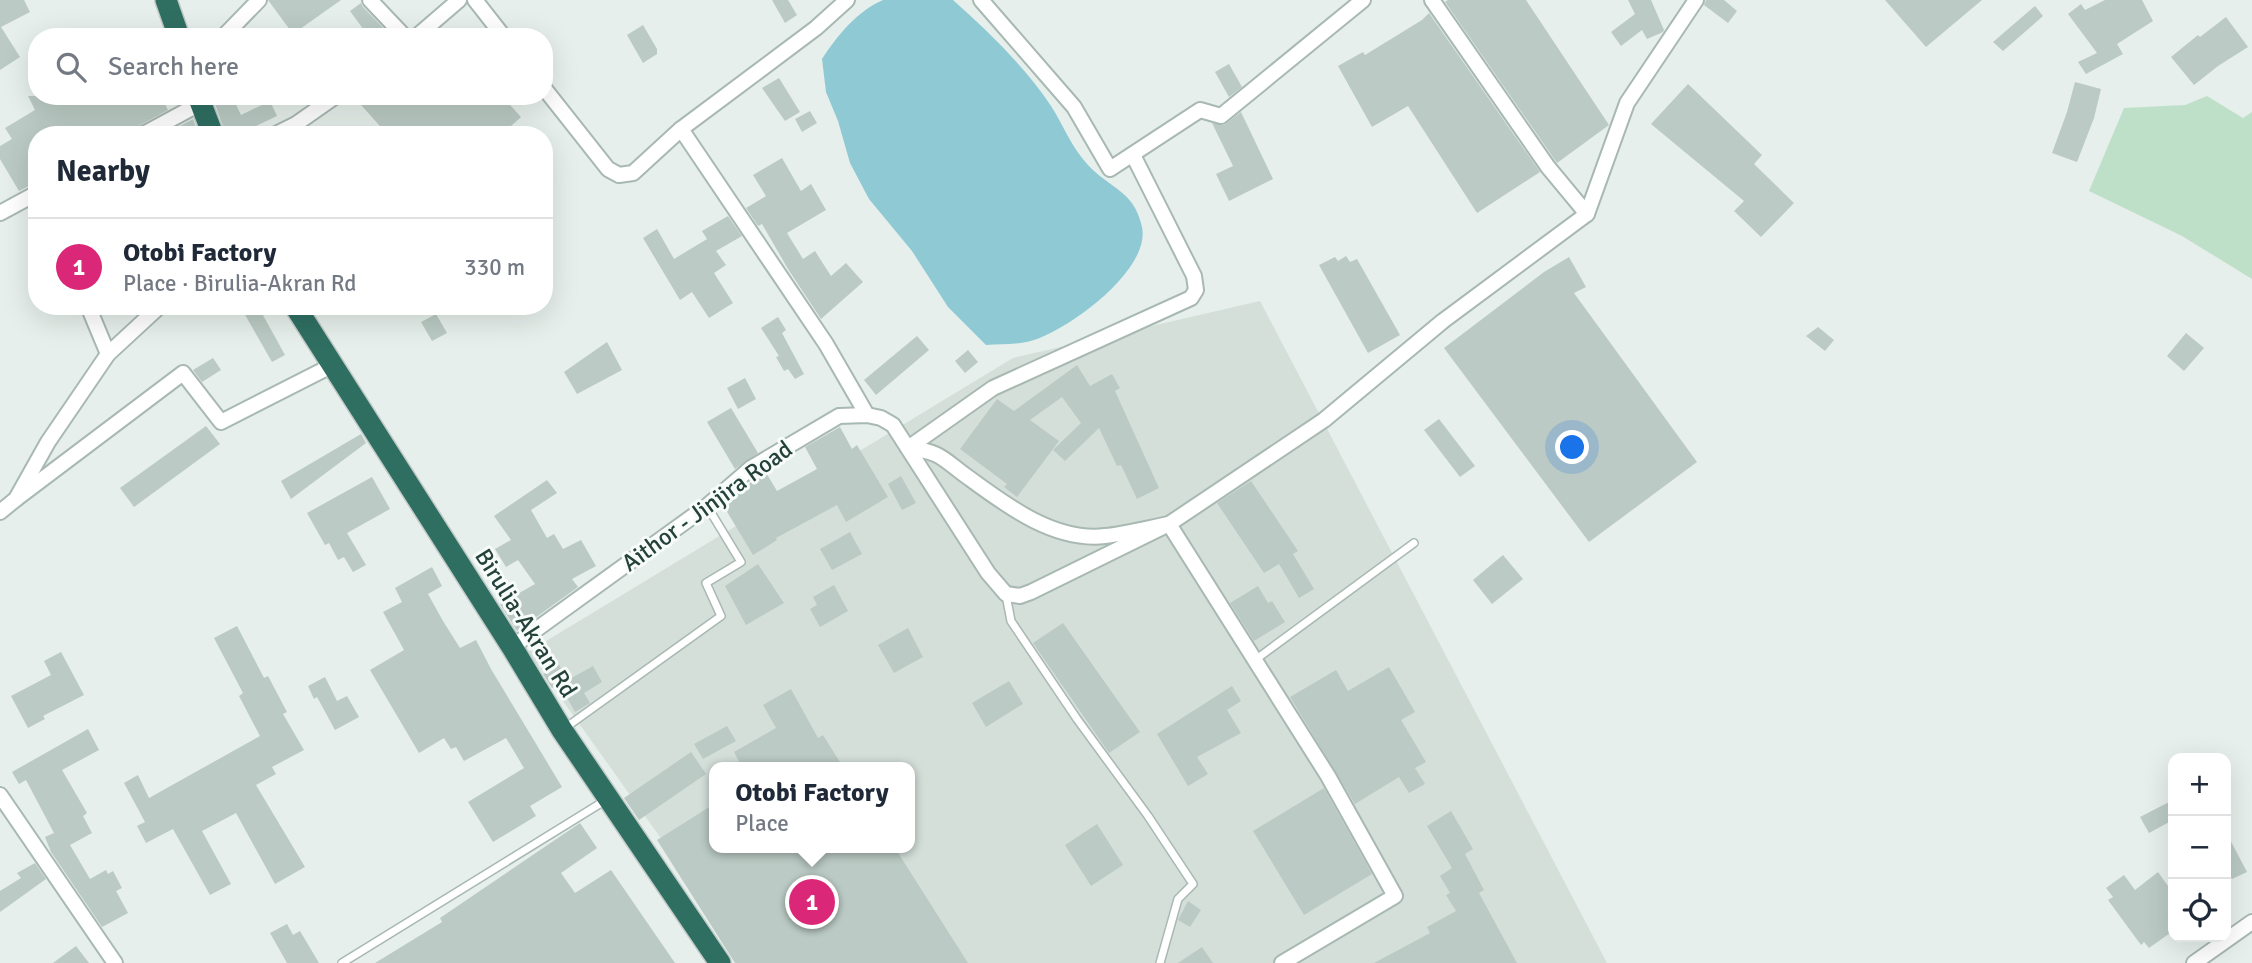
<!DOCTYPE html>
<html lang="en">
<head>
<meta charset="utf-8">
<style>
	body { margin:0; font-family:Signika,sans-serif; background:#f6f6f7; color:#1f2937 }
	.controls { position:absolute; right:21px; bottom:21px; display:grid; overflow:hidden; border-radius:14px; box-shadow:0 7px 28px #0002 }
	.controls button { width:63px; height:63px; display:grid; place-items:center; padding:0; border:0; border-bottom:2px solid #e0e1e3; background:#fff; color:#1f2937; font:35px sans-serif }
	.you { position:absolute; left:1573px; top:448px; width:24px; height:24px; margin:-18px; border:5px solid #fff; border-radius:50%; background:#1a73e8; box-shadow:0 0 0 10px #1a73e833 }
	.badge { display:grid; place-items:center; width:46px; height:46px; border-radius:50%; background:#db2777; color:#fff; font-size:23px; font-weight:700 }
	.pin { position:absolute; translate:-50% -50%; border:4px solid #fff; box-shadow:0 2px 7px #0006 }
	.popup { position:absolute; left:709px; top:762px; width:206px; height:91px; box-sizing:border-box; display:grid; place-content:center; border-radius:14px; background:#fff; filter:drop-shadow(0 2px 5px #0005); font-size:23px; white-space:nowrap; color:#747a83 }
	.popup b { font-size:26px; color:#1f2937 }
	.popup::after { content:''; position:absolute; left:50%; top:100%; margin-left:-14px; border:14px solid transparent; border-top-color:#fff }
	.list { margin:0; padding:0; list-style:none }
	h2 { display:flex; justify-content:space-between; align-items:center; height:91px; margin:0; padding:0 28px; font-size:30px }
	h2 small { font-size:23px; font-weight:400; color:#747a83 }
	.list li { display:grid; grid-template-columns:46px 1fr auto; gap:21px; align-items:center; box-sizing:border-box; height:98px; padding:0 28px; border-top:2px solid #e0e1e3 }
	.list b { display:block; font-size:26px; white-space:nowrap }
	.list p { margin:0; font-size:23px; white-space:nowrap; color:#747a83 }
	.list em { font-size:23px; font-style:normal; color:#747a83 }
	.icon { flex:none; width:38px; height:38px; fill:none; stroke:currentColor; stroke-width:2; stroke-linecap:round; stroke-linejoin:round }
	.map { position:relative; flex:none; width:2252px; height:963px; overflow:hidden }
	.search { position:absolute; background:#fff; box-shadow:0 7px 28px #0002; left:28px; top:28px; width:525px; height:77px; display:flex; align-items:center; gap:18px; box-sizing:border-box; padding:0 24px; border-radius:28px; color:#747a83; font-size:26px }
	.panel { position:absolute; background:#fff; box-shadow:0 7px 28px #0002; left:28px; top:126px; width:525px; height:189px; border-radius:28px }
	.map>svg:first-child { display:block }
	.built { fill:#d4dfda; fill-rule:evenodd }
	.green { fill:#bfe0c8 }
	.water { fill:#8ec9d4 }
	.building { fill:#bbcac4 }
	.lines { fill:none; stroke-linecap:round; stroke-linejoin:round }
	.lane-casing { stroke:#a8b8b2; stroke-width:10 }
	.street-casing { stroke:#a8b8b2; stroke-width:18 }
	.highway-casing { stroke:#c2cac8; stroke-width:24 }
	.lane { stroke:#fff; stroke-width:7 }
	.street { stroke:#fff; stroke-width:14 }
	.highway { stroke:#2f6f62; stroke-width:21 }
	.labels { text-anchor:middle; stroke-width:6; stroke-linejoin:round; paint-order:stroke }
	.street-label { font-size:24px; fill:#24423a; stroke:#f7fbf9 }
</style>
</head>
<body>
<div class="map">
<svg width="2252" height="963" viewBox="0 0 2252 963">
	<rect width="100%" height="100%" fill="#e6efeb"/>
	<!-- built -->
	<path class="built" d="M1260,301L1607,963H750L528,652L1013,358ZM714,767H910V848H714Z"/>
	<!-- green -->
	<polygon class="green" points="2207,96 2243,118 2252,112 2252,279 2182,236 2089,191 2124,108 2185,105"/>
	<!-- water -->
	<path class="water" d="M883,0H953C988,31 1025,67 1051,106C1064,126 1071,147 1088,165C1110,189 1134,190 1142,227C1151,270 1069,329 1034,340C1019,345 1001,344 986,345L948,307L912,251L869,199L850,163L838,121L826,92L822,59C837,36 857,11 883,0Z"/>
	<!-- building -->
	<g class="building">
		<polygon points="0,0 24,0 30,12 1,27 20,57 0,70"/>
		<polygon points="268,0 341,0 293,34"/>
		<polygon points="772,0 788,0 797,15 785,23"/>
		<polygon points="1448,0 1526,0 1609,125 1557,163 1445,2"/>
		<polygon points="1628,0 1651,0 1664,30 1663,32 1647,39 1642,30 1621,46 1611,32 1635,14"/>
		<polygon points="1706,0 1724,0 1737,11 1728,23 1704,5"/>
		<polygon points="1885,0 1982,0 1926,47"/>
		<polygon points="2105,0 2142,0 2153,21 2117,44 2123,54 2086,74 2078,62 2097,53 2068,14 2081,4 2085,10"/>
		<polygon points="361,3 363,7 392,37 369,37 350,11"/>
		<polygon points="2035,6 2043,16 2003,51 1993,42"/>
		<polygon points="1429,13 1540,172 1477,213 1408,106 1372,127 1338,66 1363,52 1365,55 1422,20"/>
		<polygon points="2226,17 2248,47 2218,66 2194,85 2171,57 2198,35 2200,37"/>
		<polygon points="643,25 657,49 657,54 643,63 627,35"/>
		<polygon points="1229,64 1242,87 1229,97 1215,72"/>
		<polygon points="779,78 800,112 785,121 762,88"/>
		<polygon points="2075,82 2101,89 2094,118 2077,162 2052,153 2067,112"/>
		<polygon points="1688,84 1762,155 1754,164 1794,203 1761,237 1734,211 1744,201 1651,124"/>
		<polygon points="28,96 161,96 168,110 137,127 132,135 37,135 37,182 19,191 0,159 0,146 12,139 5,128 35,110"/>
		<polygon points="224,96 232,96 241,115 270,101 277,116 252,128 250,126 232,135 226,135 214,101"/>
		<polygon points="353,96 502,96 521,117 501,135 388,135"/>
		<polygon points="810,111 817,123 802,132 795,119"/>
		<polygon points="1241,112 1273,179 1229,201 1216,174 1233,166 1212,123 1224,125"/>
		<polygon points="193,119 199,135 163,135"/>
		<polygon points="782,158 801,191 811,184 826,210 787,233 803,259 815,251 831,276 846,263 863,282 821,319 788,269 762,224 758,226 746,208 766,196 753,175"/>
		<polygon points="728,216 742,236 716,251 726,265 714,273 733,303 709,318 692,292 680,300 643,238 657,229 674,259 707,239 702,231"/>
		<polygon points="1346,256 1350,262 1357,259 1400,335 1368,353 1319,265 1335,257 1338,261"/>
		<polygon points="1569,257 1586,287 1574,293 1697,462 1589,542 1444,348 1544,272"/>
		<polygon points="240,306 258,306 285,355 272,362"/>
		<polygon points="436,314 447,333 432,341 421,322"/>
		<polygon points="778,317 786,330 782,333 804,374 795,379 788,369 784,371 776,357 779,356 761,328"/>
		<polygon points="1818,327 1834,340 1825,351 1806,336"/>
		<polygon points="2186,333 2204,348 2184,371 2167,356"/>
		<polygon points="917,336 929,350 876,395 864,380"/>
		<polygon points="607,342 622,370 577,394 564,372"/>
		<polygon points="968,350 978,362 965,373 955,361"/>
		<polygon points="213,358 221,370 202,382 193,370"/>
		<polygon points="1077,365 1090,386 1112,374 1120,388 1115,391 1159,488 1137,499 1121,465 1117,466 1099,428 1065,461 1053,450 1081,423 1062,397 1030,420 1059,441 1017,497 1004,487 1007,484 960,449 997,399 1014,411"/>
		<polygon points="745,378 756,399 738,409 727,388"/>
		<polygon points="731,408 758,453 735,469 707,422"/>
		<polygon points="1439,419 1475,466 1460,477 1424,430"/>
		<polygon points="206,426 220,444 134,507 120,488"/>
		<polygon points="840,427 852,449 857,445 888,497 846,522 837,505 776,538 777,540 753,555 723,505 765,471 777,491 817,469 805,447"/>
		<polygon points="361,434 366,443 291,499 281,481"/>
		<polygon points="901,476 916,503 902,510 888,484"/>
		<polygon points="372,477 390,509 347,533 366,565 353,572 344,557 338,560 329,543 325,545 307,513"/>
		<polygon points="547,480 557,493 531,510 547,538 554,534 563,549 581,540 596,566 572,579 578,587 517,631 500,604 535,584 518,560 506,567 495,549 511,540 494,516"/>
		<polygon points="1251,481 1298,551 1293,554 1314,589 1299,598 1279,564 1264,573 1217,503"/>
		<polygon points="850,532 862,554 832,570 820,549"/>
		<polygon points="1503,555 1523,579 1492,604 1473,580"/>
		<polygon points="758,564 784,603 746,625 725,586"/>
		<polygon points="432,567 442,586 428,594 443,621 460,648 476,640 491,669 562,787 530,806 536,816 493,842 468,802 524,768 506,738 464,761 456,747 451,749 444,738 419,753 370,670 404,650 383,612 402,602 395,588"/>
		<polygon points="834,585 848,611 820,627 810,609 817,605 813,597"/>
		<polygon points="1258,586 1268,603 1272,601 1285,622 1254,641 1230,603"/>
		<polygon points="1063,623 1140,732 1109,753 1033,643"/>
		<polygon points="237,626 264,678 268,676 287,712 283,714 304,750 272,767 276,774 256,785 305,867 275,884 236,813 202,831 231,884 210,895 173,829 146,843 137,826 145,822 124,783 138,775 149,798 260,736 239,696 243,693 214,638"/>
		<polygon points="908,628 923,657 894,673 878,645"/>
		<polygon points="61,652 84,695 43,716 45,719 28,728 11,696 51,675 44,661"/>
		<polygon points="559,665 568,680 593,666 602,682 584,693 590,703 575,712 560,685 552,688 543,674"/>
		<polygon points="1389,667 1415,712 1401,720 1426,762 1415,768 1425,784 1409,793 1399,777 1355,804 1290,697 1336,670 1348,691"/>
		<polygon points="325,677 337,701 347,696 359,717 335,730 317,697 314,699 308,686"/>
		<polygon points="1009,681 1023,704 986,727 972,703"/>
		<polygon points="1232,686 1241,701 1227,710 1241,733 1197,757 1208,774 1188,786 1157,734"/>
		<polygon points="791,689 818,738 823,735 843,767 742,767 734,752 776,728 763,705"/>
		<polygon points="727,726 736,741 703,759 694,744"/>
		<polygon points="88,729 99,750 62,770 87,813 83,816 92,833 70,845 90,879 106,870 108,874 113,871 122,888 116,891 128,913 102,927 51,852 45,837 54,833 26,780 19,784 12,772"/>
		<polygon points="691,752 706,774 639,820 624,798"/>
		<polygon points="1324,788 1372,874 1304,915 1253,831"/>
		<polygon points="2173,800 2173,820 2149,833 2140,817"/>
		<polygon points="714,804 714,848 895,848 968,963 735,963 657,840"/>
		<polygon points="1451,811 1473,849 1465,854 1484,890 1479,893 1517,963 1374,963 1430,933 1427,927 1456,911 1446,895 1450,893 1440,876 1452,868 1427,826"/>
		<polygon points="580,823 597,848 561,873 575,893 611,870 675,963 375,963 442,922 440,918"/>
		<polygon points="1097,824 1123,865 1091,886 1065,845"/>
		<polygon points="2226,832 2247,872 2232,879 2226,867"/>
		<polygon points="35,863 46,879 0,912 0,891 21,878 17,873"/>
		<polygon points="2158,872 2173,893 2173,931 2149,948 2144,942 2141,945 2108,900 2113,897 2106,888 2124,875 2135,890"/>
		<polygon points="1188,901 1201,910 1190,927 1178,920"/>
		<polygon points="287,924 293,935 300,931 319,963 287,963 270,933"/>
		<polygon points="76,946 89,963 53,963"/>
		<polygon points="1202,947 1213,963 1178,963"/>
	</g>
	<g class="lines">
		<!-- lane casing -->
		<g class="lane-casing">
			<g id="lane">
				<polyline points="1006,595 1011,621 1077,719 1148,816 1193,884 1178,899 1160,963"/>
				<polyline points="1255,660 1414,543"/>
				<polyline points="565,728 721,616 706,583 741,562 707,506"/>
				<polyline points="342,963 606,800"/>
			</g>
		</g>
		<!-- street casing -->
		<g class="street-casing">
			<g id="street">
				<polyline points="370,0 405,37"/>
				<polyline points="475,0 504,37"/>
				<polyline points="981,0 1074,107 1110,169 1200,110 1221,116 1363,0"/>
				<polyline points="1432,0 1548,167 1587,214"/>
				<polyline points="223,37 259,0"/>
				<polyline points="416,37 459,0"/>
				<polyline points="544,88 608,169 619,175 633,173 681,129 816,28 847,0"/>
				<polyline points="681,129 826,344 867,415"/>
				<polyline points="142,135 201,103"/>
				<polyline points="274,135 296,124 336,96"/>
				<polyline points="0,213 37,193"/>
				<polyline points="88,306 108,354"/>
				<path d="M908,448C943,452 942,459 969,478C1007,506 1055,542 1105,536C1126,534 1148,528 1169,524L1328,776L1395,896L1282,963"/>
				<polyline points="908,448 993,388 1191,298 1196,290 1194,276 1133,155"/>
				<polyline points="16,499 183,373 221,422 333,365"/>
				<polyline points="0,512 16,499 48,442 108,354 160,306"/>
				<polyline points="512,647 707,506 751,468 839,416 867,415 881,418 893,425 988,573 1006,594 1020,596 1031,592 1169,524 1324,420 1443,321 1587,214 1627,103 1696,0"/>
				<polyline points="0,795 115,963"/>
				<polyline points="2194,963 2252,922"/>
			</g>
		</g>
		<!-- highway casing -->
		<g class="highway-casing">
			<g id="highway">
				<polyline points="166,0 179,37"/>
				<polyline points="198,96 213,135"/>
				<polyline points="295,306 512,647 562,730 720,963"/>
			</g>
		</g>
		<!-- lane -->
		<use href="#lane" class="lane"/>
		<!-- street -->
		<use href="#street" class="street"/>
		<!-- highway -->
		<use href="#highway" class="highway"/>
	</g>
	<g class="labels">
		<!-- street labels -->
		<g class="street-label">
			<text transform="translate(707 506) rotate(-36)" y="8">Aithor - Jinjira Road</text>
			<text transform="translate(526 623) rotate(58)" y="8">Birulia-Akran Rd</text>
		</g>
	</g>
</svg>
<div class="controls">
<button>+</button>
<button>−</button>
<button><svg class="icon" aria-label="locate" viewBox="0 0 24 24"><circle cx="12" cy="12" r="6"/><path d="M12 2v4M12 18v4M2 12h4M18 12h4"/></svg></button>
</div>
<div class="you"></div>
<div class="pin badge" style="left:812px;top:902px">1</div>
<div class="popup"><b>Otobi Factory</b>Place</div>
<div class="search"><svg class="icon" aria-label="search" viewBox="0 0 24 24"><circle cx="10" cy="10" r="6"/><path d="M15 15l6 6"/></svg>Search here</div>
<section class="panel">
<h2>Nearby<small></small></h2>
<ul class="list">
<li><span class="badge">1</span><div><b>Otobi Factory</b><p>Place · Birulia-Akran Rd</p></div><em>330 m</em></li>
</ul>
</section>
</div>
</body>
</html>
